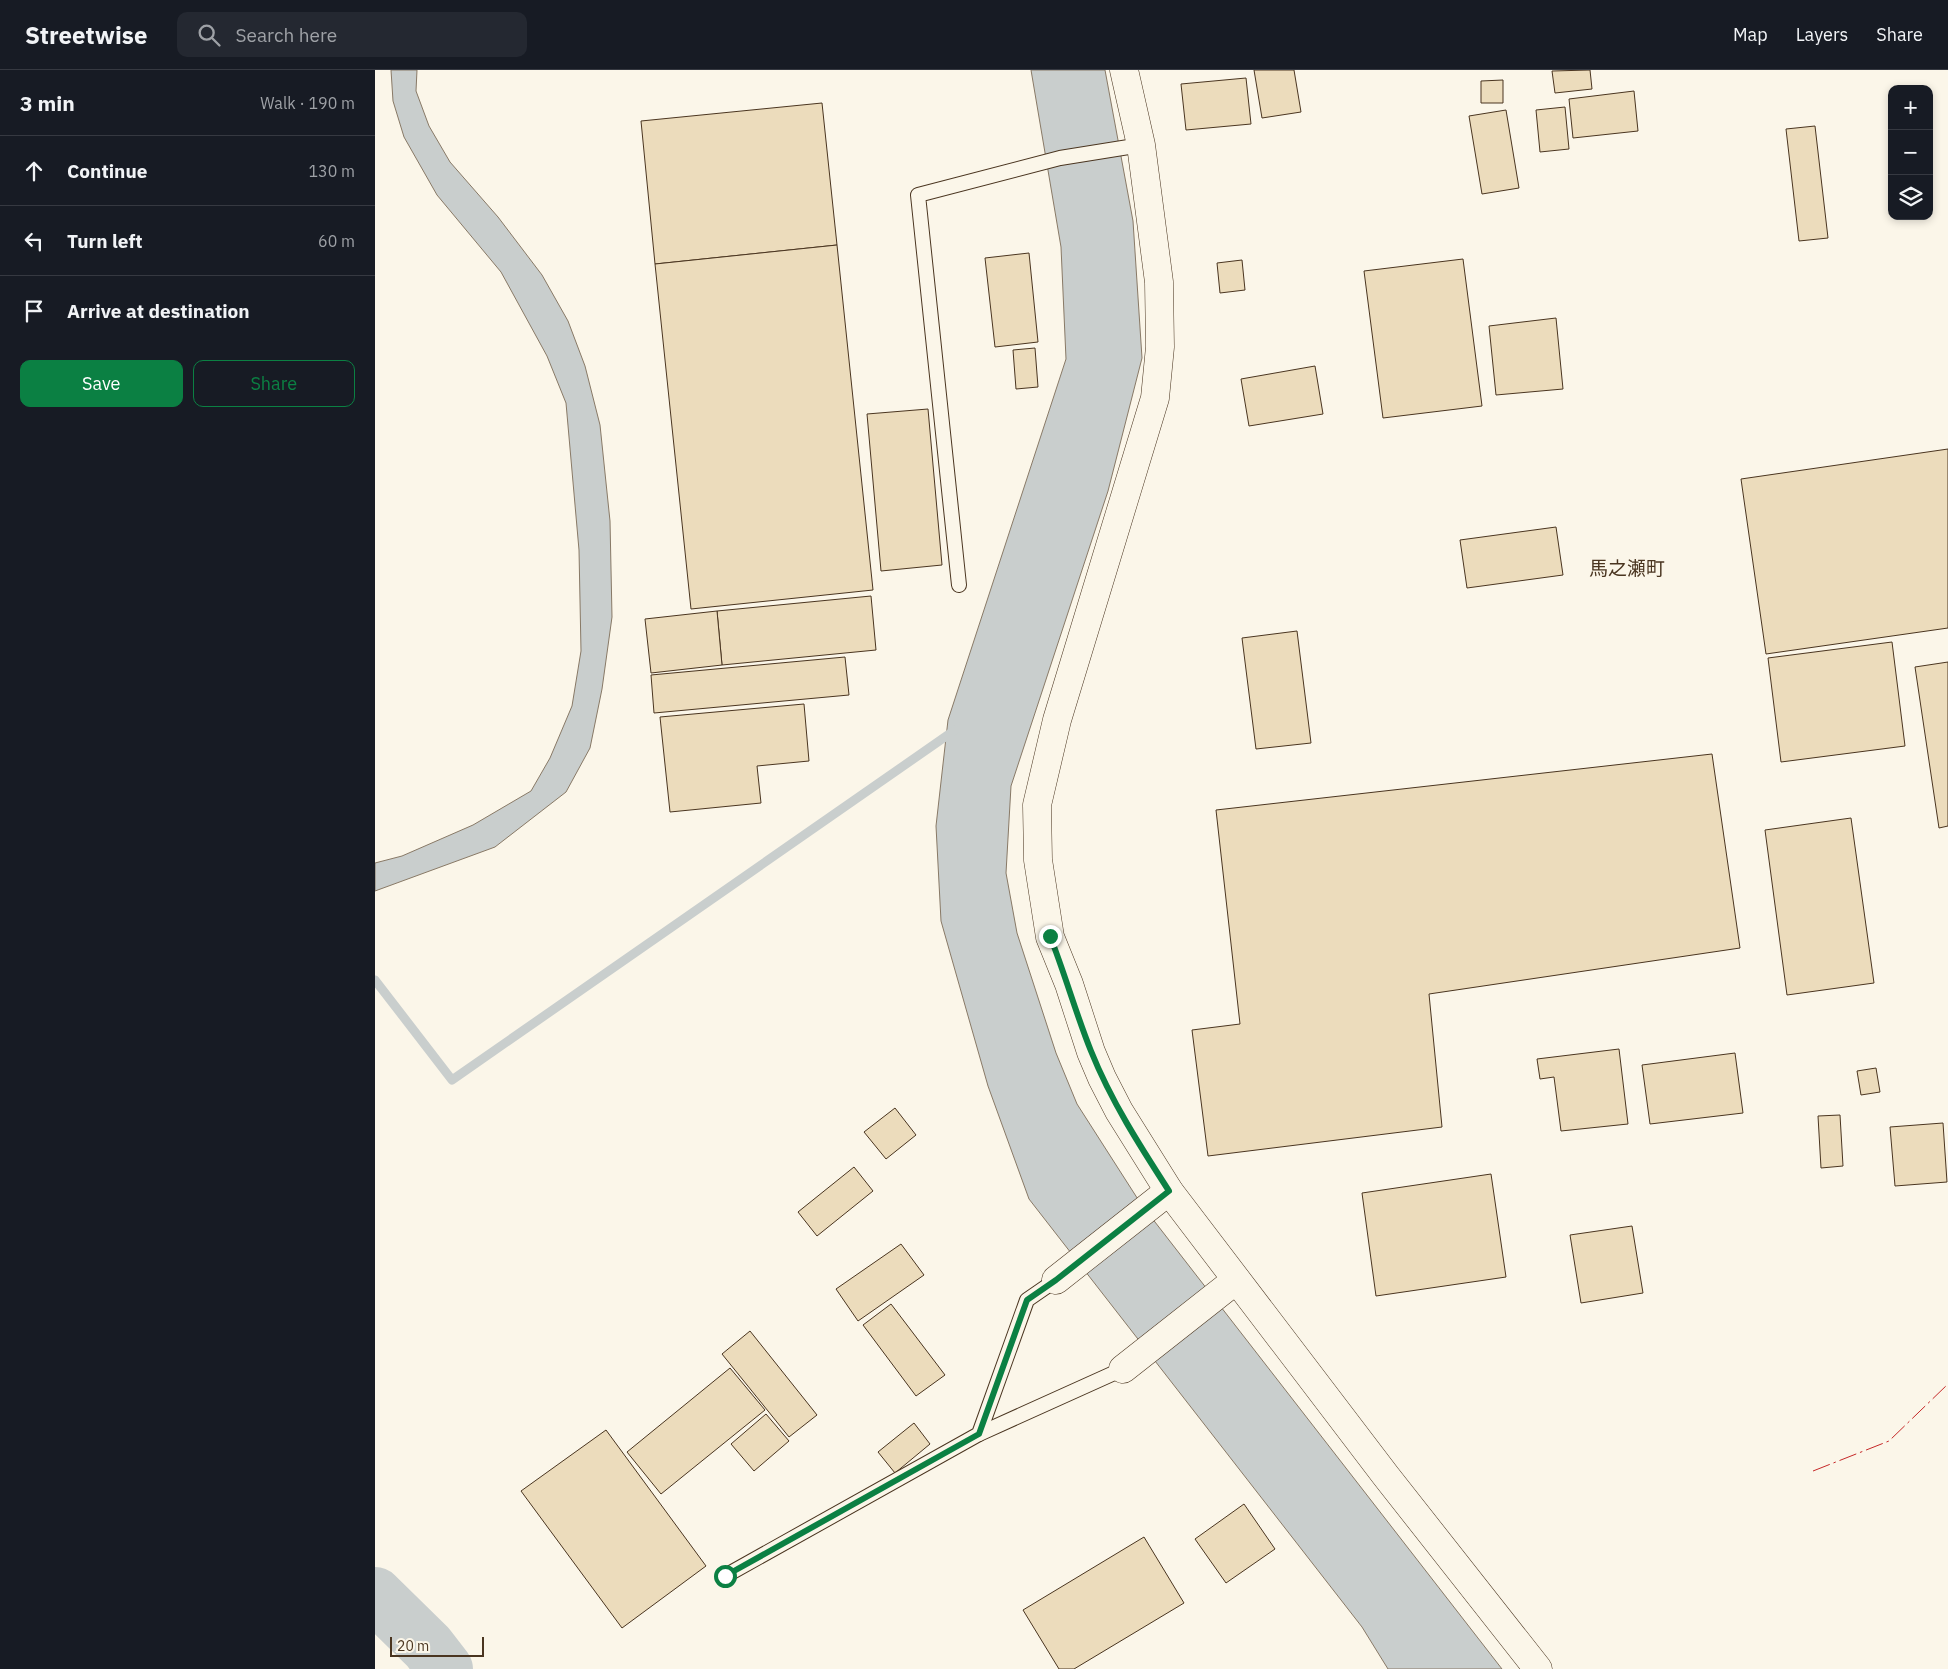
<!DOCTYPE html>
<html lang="en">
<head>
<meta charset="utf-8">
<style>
	body { margin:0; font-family:"IBM Plex Sans","Noto Sans JP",sans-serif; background:#242831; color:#f1f3f6 }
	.controls { position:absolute; right:15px; top:15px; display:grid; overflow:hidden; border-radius:10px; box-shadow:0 2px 8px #0003 }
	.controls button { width:45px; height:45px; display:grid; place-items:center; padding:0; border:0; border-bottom:1px solid #363941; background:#171b24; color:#f1f3f6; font:25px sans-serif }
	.scale { position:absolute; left:15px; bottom:12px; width:94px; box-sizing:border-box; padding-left:5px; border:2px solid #4a3520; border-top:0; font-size:14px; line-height:18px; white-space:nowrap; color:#4a3520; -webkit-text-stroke:4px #fbf6e9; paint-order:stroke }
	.stop { position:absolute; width:15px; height:15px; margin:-11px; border:4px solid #0b8043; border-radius:50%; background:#fff }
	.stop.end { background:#0b8043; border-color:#fff; box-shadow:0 1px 5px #0008 }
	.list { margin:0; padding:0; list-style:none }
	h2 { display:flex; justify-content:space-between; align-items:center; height:65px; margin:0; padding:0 20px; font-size:21px }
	h2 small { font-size:16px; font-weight:400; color:#9ea1a6 }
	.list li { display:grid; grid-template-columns:32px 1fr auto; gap:15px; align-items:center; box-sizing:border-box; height:70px; padding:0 20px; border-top:1px solid #363941 }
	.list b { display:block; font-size:19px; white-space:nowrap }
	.list em { font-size:16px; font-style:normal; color:#9ea1a6 }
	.actions { display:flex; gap:10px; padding:15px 20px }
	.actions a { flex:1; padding:11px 0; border:1px solid #0b8043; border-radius:10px; text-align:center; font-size:18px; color:#0b8043 }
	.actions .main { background:#0b8043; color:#fff }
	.icon { flex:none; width:28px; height:28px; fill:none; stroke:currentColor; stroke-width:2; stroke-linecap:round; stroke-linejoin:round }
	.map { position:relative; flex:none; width:1573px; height:1599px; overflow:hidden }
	header { display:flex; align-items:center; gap:30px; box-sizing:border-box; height:70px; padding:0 25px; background:#171b24; border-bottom:1px solid #363941 }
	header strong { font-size:24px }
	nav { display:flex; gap:28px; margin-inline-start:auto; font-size:18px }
	.search { width:350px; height:45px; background:#242831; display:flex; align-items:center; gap:12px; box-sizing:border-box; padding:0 18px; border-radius:10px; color:#9ea1a6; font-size:19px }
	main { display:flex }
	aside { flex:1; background:#171b24 }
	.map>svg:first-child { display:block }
	.water { fill:#c9cecd; stroke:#887966 }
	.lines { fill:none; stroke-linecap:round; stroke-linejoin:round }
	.stream { stroke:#c9cecd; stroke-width:9 }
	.river { stroke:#c9cecd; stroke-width:56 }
	.building { fill:#ecdcbc; stroke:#4a3520 }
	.lane-casing { stroke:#4a3520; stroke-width:16 }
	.street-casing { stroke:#4a3520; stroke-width:29 }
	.secondary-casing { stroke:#4a3520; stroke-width:29 }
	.lane { stroke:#fbf6e9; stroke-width:14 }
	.street { stroke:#fbf6e9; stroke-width:28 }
	.secondary { stroke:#fbf6e9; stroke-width:28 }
	.power { stroke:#c62828; stroke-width:1; stroke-dasharray:18 4 2.5 4; stroke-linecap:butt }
	.route { stroke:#0b8043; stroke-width:6 }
	.labels { text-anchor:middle; stroke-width:4; stroke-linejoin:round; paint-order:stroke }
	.quarter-label { font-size:19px; fill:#4a3520; stroke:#fbf6e9 }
</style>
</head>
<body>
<header>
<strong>Streetwise</strong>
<div class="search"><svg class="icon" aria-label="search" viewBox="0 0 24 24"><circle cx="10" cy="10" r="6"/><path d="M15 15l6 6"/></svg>Search here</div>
<nav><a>Map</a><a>Layers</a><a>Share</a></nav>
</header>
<main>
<aside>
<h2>3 min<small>Walk · 190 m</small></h2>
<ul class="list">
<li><svg class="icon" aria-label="ahead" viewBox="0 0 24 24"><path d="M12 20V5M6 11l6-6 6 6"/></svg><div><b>Continue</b></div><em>130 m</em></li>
<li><svg class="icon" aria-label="left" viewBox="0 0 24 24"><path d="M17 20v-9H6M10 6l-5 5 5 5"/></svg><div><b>Turn left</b></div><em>60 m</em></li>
<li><svg class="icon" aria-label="arrive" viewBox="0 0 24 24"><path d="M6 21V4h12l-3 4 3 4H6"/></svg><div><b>Arrive at destination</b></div></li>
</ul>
<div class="actions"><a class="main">Save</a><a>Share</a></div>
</aside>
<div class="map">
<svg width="1573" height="1599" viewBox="0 0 1573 1599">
	<rect width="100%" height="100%" fill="#fbf6e9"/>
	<!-- water -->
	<g class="water">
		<polygon points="16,0 42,0 41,21 54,56 75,92 123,147 167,205 193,251 210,296 225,355 235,451 237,547 227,619 215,678 191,722 120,777 0,821 0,793 27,786 98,755 156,721 175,688 197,636 206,581 204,480 191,333 172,286 126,202 62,125 29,67 18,31"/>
		<polygon points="656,0 730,0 758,151 767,288 733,421 636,716 631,803 642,863 681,983 702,1034 766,1134 1127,1599 1013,1599 987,1557 654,1129 613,1016 566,851 561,756 573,650 691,289 686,177"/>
	</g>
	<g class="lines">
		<!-- stream -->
		<polyline class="stream" points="0,910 77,1010 580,660"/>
		<!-- river -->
		<polyline class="river" points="0,1525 53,1577 70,1599"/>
	</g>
	<!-- building -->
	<g class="building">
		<polygon points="879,0 919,0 926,42 887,48"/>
		<polygon points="1215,0 1217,19 1180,23 1177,1"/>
		<polygon points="871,8 876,54 811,60 806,14"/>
		<polygon points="1128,10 1128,33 1106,33 1106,11"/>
		<polygon points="1259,21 1263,61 1198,68 1194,29"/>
		<polygon points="447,33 462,175 280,194 266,51"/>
		<polygon points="1190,37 1194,79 1165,82 1161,40"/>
		<polygon points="1131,40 1144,118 1107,124 1094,46"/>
		<polygon points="1440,56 1453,168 1424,171 1411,59"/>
		<polygon points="462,175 498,520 316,539 280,194"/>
		<polygon points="654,183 663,272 620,277 610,188"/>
		<polygon points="1088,189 1107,336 1008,348 989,201"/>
		<polygon points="867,190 870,220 845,223 842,193"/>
		<polygon points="1181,248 1188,319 1121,325 1114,256"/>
		<polygon points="660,278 663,317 641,319 638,280"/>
		<polygon points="940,296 948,344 874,356 866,309"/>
		<polygon points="553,339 567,495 506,501 492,344"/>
		<polygon points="1573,379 1573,558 1391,584 1366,409"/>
		<polygon points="1181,457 1188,505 1092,518 1085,470"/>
		<polygon points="496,526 501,580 347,595 342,541"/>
		<polygon points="342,541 347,595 276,603 270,549"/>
		<polygon points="922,561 936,673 881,679 867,568"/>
		<polygon points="1517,572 1530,676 1406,692 1393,588"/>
		<polygon points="470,587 474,625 279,643 276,605"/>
		<polygon points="1573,592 1573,756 1564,758 1540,597"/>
		<polygon points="429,634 434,691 382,696 386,733 295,742 285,647"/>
		<polygon points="1337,684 1365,878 1054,924 1067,1057 833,1086 817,960 865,954 841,740"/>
		<polygon points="1476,748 1499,913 1412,925 1390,760"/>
		<polygon points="1244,979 1253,1054 1186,1061 1179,1007 1165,1009 1162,989"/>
		<polygon points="1360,983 1368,1043 1275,1054 1267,995"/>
		<polygon points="1501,998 1505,1022 1486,1025 1482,1001"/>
		<polygon points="520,1038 541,1065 511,1089 489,1062"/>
		<polygon points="1465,1045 1468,1096 1446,1098 1443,1046"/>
		<polygon points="1568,1053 1572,1112 1520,1116 1515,1057"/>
		<polygon points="479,1097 498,1121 442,1166 423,1142"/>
		<polygon points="1116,1104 1131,1207 1001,1226 987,1123"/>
		<polygon points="1257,1156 1268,1223 1206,1233 1195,1165"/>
		<polygon points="526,1174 549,1205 483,1251 461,1219"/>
		<polygon points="516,1234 570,1305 541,1326 488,1255"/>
		<polygon points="375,1261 442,1345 414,1367 347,1284"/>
		<polygon points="355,1298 390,1340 286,1424 252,1382"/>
		<polygon points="391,1344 414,1371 379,1401 356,1374"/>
		<polygon points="539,1353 555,1374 520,1403 503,1382"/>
		<polygon points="231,1360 331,1496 247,1558 146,1421"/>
		<polygon points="869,1434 900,1479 851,1513 820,1469"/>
		<polygon points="769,1467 809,1533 699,1599 684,1599 648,1540"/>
	</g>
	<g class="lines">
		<!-- lane casing -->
		<g class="lane-casing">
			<g id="lane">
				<polyline points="584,515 543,125 685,88 766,75"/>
				<polyline points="604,1364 748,1299"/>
				<polyline points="350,1506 604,1364 652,1230 681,1210"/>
			</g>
		</g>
		<!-- street casing -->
		<g class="street-casing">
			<g id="street">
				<polyline points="681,1210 794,1121"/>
				<polyline points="748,1299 861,1210"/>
			</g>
		</g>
		<!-- secondary casing -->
		<g class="secondary-casing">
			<polyline id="secondary" points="749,0 766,75 784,212 785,277 780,328 682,650 662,735 663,790 675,867 694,914 716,982 727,1008 744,1041 794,1121 1011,1406 1163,1599"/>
		</g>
		<!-- lane -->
		<use href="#lane" class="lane"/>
		<!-- street -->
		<use href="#street" class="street"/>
		<!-- secondary -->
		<use href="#secondary" class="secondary"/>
		<!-- power -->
		<polyline class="power" points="1438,1401 1514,1371 1573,1314"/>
	</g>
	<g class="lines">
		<!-- route -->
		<path class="route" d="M350,1506L604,1364L652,1230L681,1210L794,1121C765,1076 736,1031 716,981C701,944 690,904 675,866"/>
	</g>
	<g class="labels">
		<!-- quarter labels -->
		<g class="quarter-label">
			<text x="1252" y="505">馬之瀬町</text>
		</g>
	</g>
</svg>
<div class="controls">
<button>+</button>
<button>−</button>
<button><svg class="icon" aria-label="layers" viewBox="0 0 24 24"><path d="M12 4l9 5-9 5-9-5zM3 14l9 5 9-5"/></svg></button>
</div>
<div class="scale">20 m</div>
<div class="stop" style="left:350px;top:1506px"></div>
<div class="stop end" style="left:675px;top:866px"></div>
</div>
</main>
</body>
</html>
